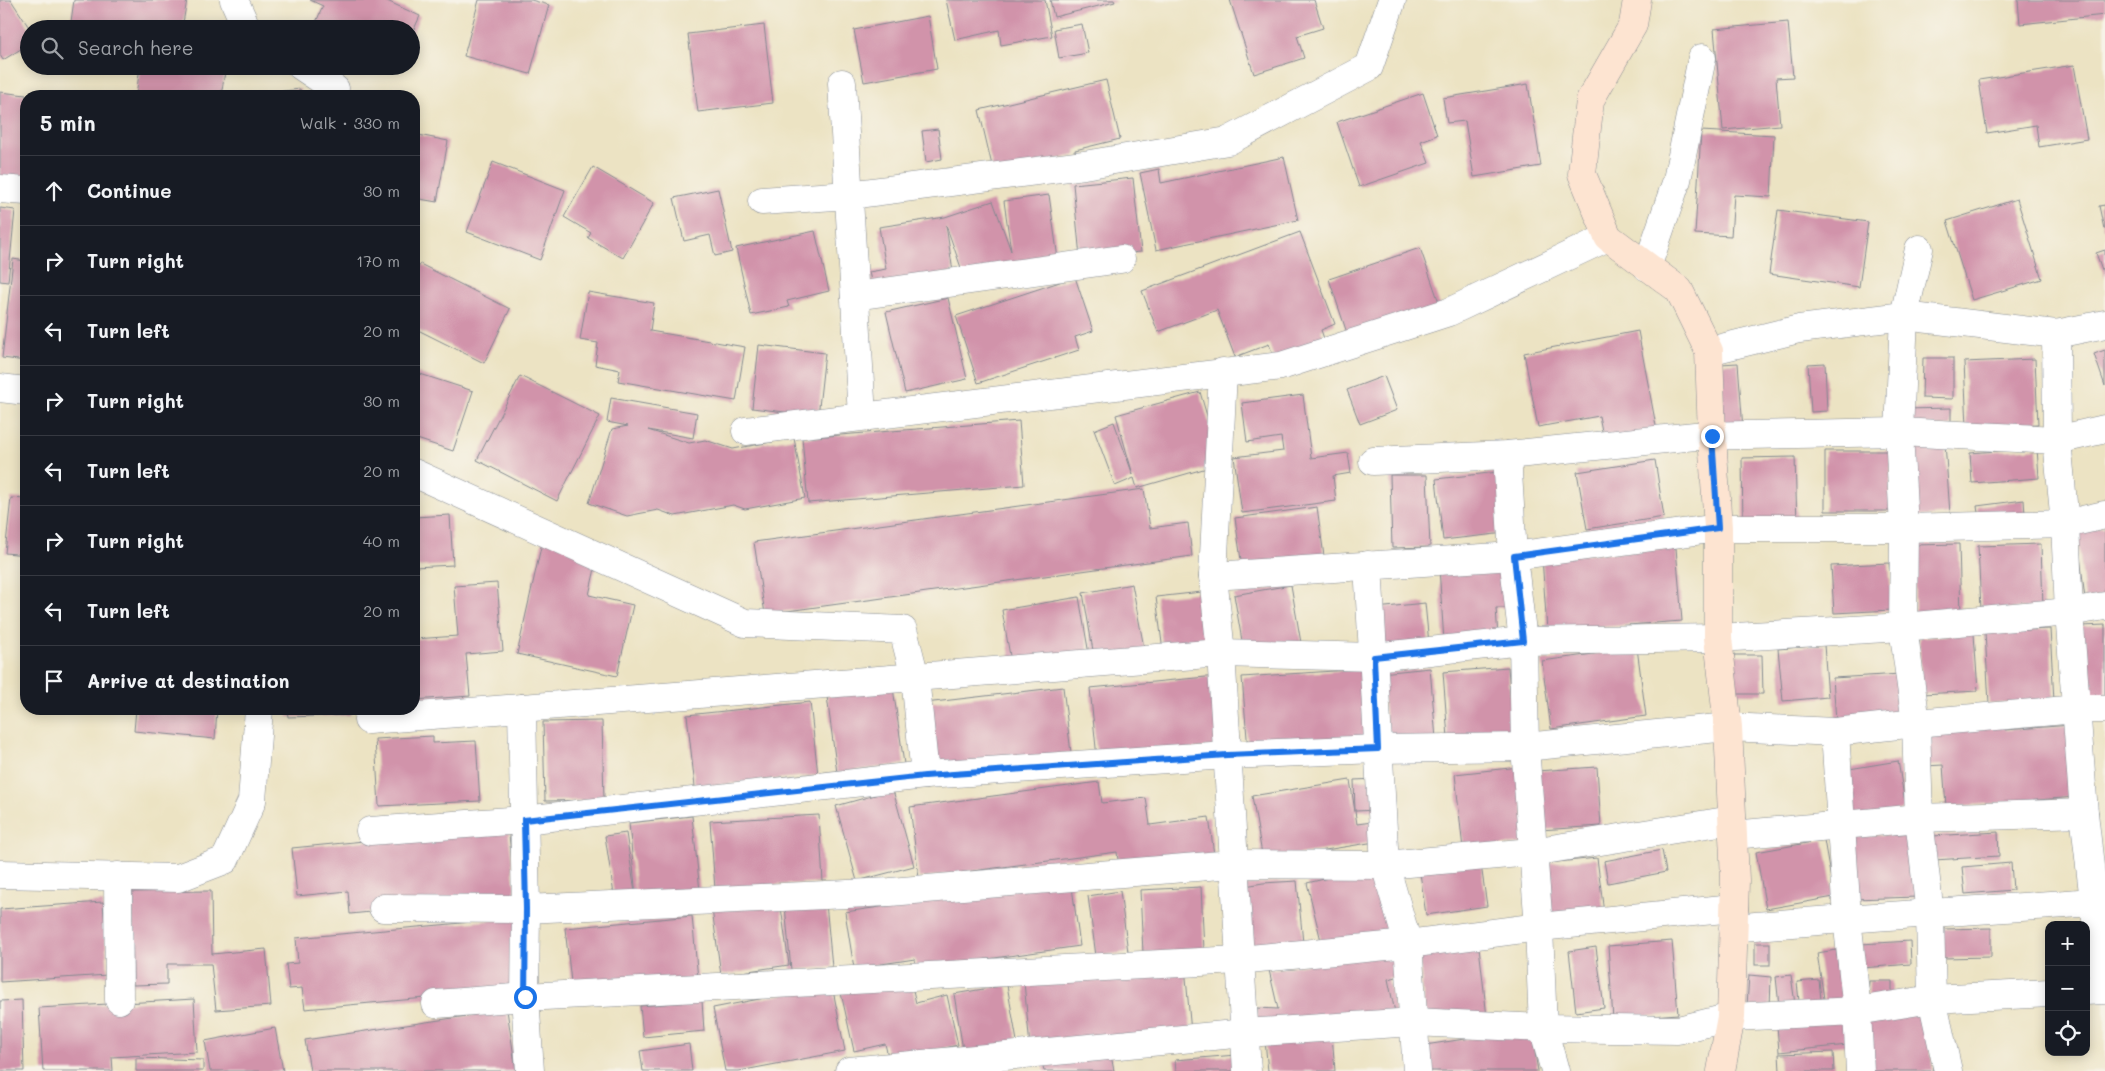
<!DOCTYPE html>
<html lang="en">
<head>
<meta charset="utf-8">
<style>
	body { margin:0; font-family:Mali,sans-serif; background:#20242c; color:#f1f3f6 }
	.controls { position:absolute; right:15px; bottom:15px; display:grid; overflow:hidden; border-radius:10px; box-shadow:0 2px 12px #0003 }
	.controls button { width:45px; height:45px; display:grid; place-items:center; padding:0; border:0; border-bottom:1px solid #363941; background:#171b24; color:#f1f3f6; font:25px sans-serif }
	.stop { position:absolute; width:15px; height:15px; margin:-11px; border:4px solid #1a73e8; border-radius:50%; background:#fff }
	.stop.end { background:#1a73e8; border-color:#fff; box-shadow:0 1px 5px #0008 }
	.list { margin:0; padding:0; list-style:none }
	h2 { display:flex; justify-content:space-between; align-items:center; height:65px; margin:0; padding:0 20px; font-size:21px }
	h2 small { font-size:16px; font-weight:400; color:#9ea1a6 }
	.list li { display:grid; grid-template-columns:32px 1fr auto; gap:15px; align-items:center; box-sizing:border-box; height:70px; padding:0 20px; border-top:1px solid #363941 }
	.list b { display:block; font-size:19px; white-space:nowrap }
	.list em { font-size:16px; font-style:normal; color:#9ea1a6 }
	.icon { flex:none; width:28px; height:28px; fill:none; stroke:currentColor; stroke-width:2; stroke-linecap:round; stroke-linejoin:round }
	.map { position:relative; flex:none; width:2105px; height:1071px; overflow:hidden }
	.search { position:absolute; background:#171b24; box-shadow:0 2px 12px #0003; left:20px; top:20px; width:400px; height:55px; display:flex; align-items:center; gap:12px; box-sizing:border-box; padding:0 18px; border-radius:28px; color:#9ea1a6; font-size:19px }
	.panel { position:absolute; background:#171b24; box-shadow:0 2px 12px #0003; left:20px; top:90px; width:400px; height:625px; border-radius:20px }
	.map>svg:first-child { display:block }
	.building { fill:#d193aa }
	.lines { fill:none; stroke-linecap:round; stroke-linejoin:round }
	.street-casing { stroke:#848990; stroke-width:29 }
	.secondary-casing { stroke:#848990; stroke-width:29 }
	.street { stroke:#fff; stroke-width:28 }
	.secondary { stroke:#fde4d1; stroke-width:28 }
	.route { stroke:#1a73e8; stroke-width:6 }
</style>
</head>
<body>
<div class="map">
<svg width="2105" height="1071" viewBox="0 0 2105 1071">
	<rect width="100%" height="100%" fill="#f7f3e8"/>
	<filter id="ink" filterUnits="userSpaceOnUse"><feTurbulence type="fractalNoise" baseFrequency=".02" numOctaves="2"/><feDisplacementMap in="SourceGraphic" scale="10" xChannelSelector="R" yChannelSelector="G"/><feConvolveMatrix kernelMatrix="1 2 1 2 8 2 1 2 1" color-interpolation-filters="sRGB"/></filter>
	<filter id="wash" filterUnits="userSpaceOnUse"><feTurbulence type="fractalNoise" baseFrequency=".0096" numOctaves="4" result="noise"/><feDisplacementMap in="SourceGraphic" scale="20" xChannelSelector="R" yChannelSelector="G"/><feGaussianBlur stdDeviation="1.12" result="paint"/><feColorMatrix in="noise" values="0 0 0 0 0 0 0 0 0 0 0 0 0 0 0 0 0 1.4 0 .05"/><feComposite in="paint" operator="in"/></filter>
	<g filter="url(#wash)">
		<rect width="100%" height="100%" fill="#ece3c3"/>
		<g id="blocks">
			<!-- building -->
			<g class="building">
				<polygon points="0,0 11,0 30,29 29,44 3,60 0,55"/>
				<polygon points="74,0 187,0 183,23 211,29 70,29"/>
				<polygon points="310,0 385,0 420,16 411,36 411,29 313,29 323,6"/>
				<polygon points="479,0 531,0 549,5 530,74 464,56"/>
				<polygon points="946,0 1045,0 1052,36 1001,45 999,30 955,40"/>
				<polygon points="1050,0 1114,0 1115,2 1054,17"/>
				<polygon points="1230,0 1314,0 1323,28 1297,36 1304,58 1254,74"/>
				<polygon points="2018,0 2105,0 2105,15 2020,24"/>
				<polygon points="928,16 937,69 864,82 854,30"/>
				<polygon points="1788,22 1793,77 1776,78 1780,125 1723,130 1714,29"/>
				<polygon points="1082,24 1088,53 1059,58 1054,29"/>
				<polygon points="764,25 773,103 698,112 688,34"/>
				<polygon points="2074,65 2087,139 2039,147 2036,125 1987,133 1979,80"/>
				<polygon points="140,66 226,66 221,96 136,96"/>
				<polygon points="1106,80 1120,139 1075,150 1076,155 994,174 979,110"/>
				<polygon points="1528,84 1541,166 1474,177 1465,121 1447,123 1443,98"/>
				<polygon points="300,89 301,96 253,96 253,95"/>
				<polygon points="0,92 26,95 26,181 0,178"/>
				<polygon points="1423,93 1437,135 1421,141 1429,163 1359,187 1337,122"/>
				<polygon points="938,129 942,159 926,162 922,131"/>
				<polygon points="1701,131 1774,135 1771,197 1734,195 1731,236 1695,234"/>
				<polygon points="414,134 448,141 437,202 414,198"/>
				<polygon points="1284,157 1298,220 1156,250 1140,173 1159,169 1161,183"/>
				<polygon points="493,162 565,190 540,260 467,232"/>
				<polygon points="593,167 654,203 623,258 588,238 591,233 564,217"/>
				<polygon points="1133,178 1141,252 1080,257 1073,184"/>
				<polygon points="718,189 732,252 715,256 710,235 684,241 674,198"/>
				<polygon points="1049,195 1058,259 965,279 946,225 953,272 872,285 869,272 886,269 879,227 945,217 993,201 1011,251 1004,201"/>
				<polygon points="2017,199 2042,279 1972,300 1947,221"/>
				<polygon points="2105,205 2105,229 2104,229 2099,206"/>
				<polygon points="0,208 15,210 8,282 0,281"/>
				<polygon points="1778,210 1868,222 1859,287 1769,274"/>
				<polygon points="815,231 829,291 787,301 789,307 751,315 736,248"/>
				<polygon points="1300,232 1335,324 1321,330 1327,347 1277,366 1269,344 1235,357 1217,310 1158,332 1142,291"/>
				<polygon points="1420,248 1441,308 1349,339 1329,279"/>
				<polygon points="2105,250 2105,278 2096,253"/>
				<polygon points="13,259 26,261 26,361 2,358"/>
				<polygon points="420,264 510,309 484,363 414,328 414,277"/>
				<polygon points="1075,277 1093,331 1075,337 1079,350 978,383 956,316"/>
				<polygon points="588,292 654,303 650,331 745,347 736,401 618,381 620,370 595,365 598,343 580,340"/>
				<polygon points="948,298 967,379 905,393 886,312"/>
				<polygon points="1638,331 1657,431 1604,441 1599,416 1538,427 1524,353"/>
				<polygon points="759,345 825,353 818,416 752,408"/>
				<polygon points="2105,350 2105,386 2094,354"/>
				<polygon points="1923,358 1953,358 1953,399 1922,398"/>
				<polygon points="2035,359 2038,424 1967,427 1964,362"/>
				<polygon points="1738,363 1743,429 1723,430 1720,364"/>
				<polygon points="1825,363 1827,411 1811,412 1808,364"/>
				<polygon points="414,372 473,391 453,451 414,438"/>
				<polygon points="520,376 600,416 557,501 477,460"/>
				<polygon points="1384,376 1397,410 1360,424 1347,390"/>
				<polygon points="1200,392 1221,464 1137,488 1134,478 1115,486 1094,430 1114,422 1133,475 1116,415"/>
				<polygon points="1303,395 1311,458 1348,453 1351,473 1333,476 1336,501 1242,513 1234,457 1283,451 1281,437 1247,442 1242,403"/>
				<polygon points="611,398 697,413 693,438 648,430 689,443 705,440 733,449 794,438 805,498 745,509 733,505 675,516 658,510 627,516 589,503 612,429 628,426 607,422"/>
				<polygon points="1951,408 1951,426 1904,427 1904,409"/>
				<polygon points="1019,421 1024,485 808,503 802,438"/>
				<polygon points="1945,443 1950,514 1914,517 1909,445"/>
				<polygon points="2037,448 2039,478 1972,483 1970,453"/>
				<polygon points="1825,451 1891,451 1890,511 1825,511"/>
				<polygon points="1795,457 1797,525 1743,526 1742,458"/>
				<polygon points="1655,460 1664,517 1587,529 1577,472"/>
				<polygon points="1498,472 1505,533 1443,540 1436,479"/>
				<polygon points="1390,475 1427,475 1430,547 1392,548"/>
				<polygon points="1144,489 1150,528 1188,523 1192,556 765,614 754,542"/>
				<polygon points="11,498 26,499 26,555 5,553"/>
				<polygon points="2024,500 2025,515 1979,520 1977,506"/>
				<polygon points="1317,507 1324,556 1242,567 1235,518"/>
				<polygon points="450,515 453,565 414,567 414,517"/>
				<polygon points="2105,527 2105,596 2085,599 2077,530"/>
				<polygon points="543,538 599,551 589,595 633,605 617,676 517,654"/>
				<polygon points="1959,544 1961,616 1915,618 1914,545"/>
				<polygon points="2041,544 2043,608 1981,610 1978,546"/>
				<polygon points="1676,548 1682,621 1547,631 1542,557"/>
				<polygon points="1889,563 1892,610 1834,613 1831,566"/>
				<polygon points="1504,564 1506,608 1496,608 1498,637 1444,641 1439,568"/>
				<polygon points="497,583 503,651 466,654 470,696 414,700 414,639 458,636 454,586"/>
				<polygon points="1132,584 1145,653 1095,662 1083,593"/>
				<polygon points="1291,585 1301,643 1244,652 1234,595"/>
				<polygon points="1211,591 1217,645 1163,651 1156,597"/>
				<polygon points="1079,597 1090,660 1013,673 1002,610"/>
				<polygon points="1425,603 1429,644 1381,649 1376,608"/>
				<polygon points="2105,625 2105,697 2086,699 2081,626"/>
				<polygon points="2050,629 2054,701 1989,704 1985,632"/>
				<polygon points="1974,634 1978,691 1922,694 1919,637"/>
				<polygon points="1824,645 1828,697 1783,701 1778,649"/>
				<polygon points="1637,648 1646,716 1551,729 1542,661"/>
				<polygon points="1734,655 1762,655 1763,694 1735,694"/>
				<polygon points="1508,667 1513,733 1448,738 1443,672"/>
				<polygon points="1430,668 1436,739 1388,743 1381,673"/>
				<polygon points="1365,669 1368,741 1248,750 1242,677"/>
				<polygon points="1901,674 1904,717 1836,721 1833,678"/>
				<polygon points="1217,676 1224,746 1097,758 1090,688"/>
				<polygon points="1063,687 1071,753 933,768 925,703"/>
				<polygon points="893,688 904,764 837,773 827,696"/>
				<polygon points="810,702 818,775 695,787 687,715"/>
				<polygon points="136,709 217,709 215,739 134,731"/>
				<polygon points="287,709 350,709 350,715 288,717"/>
				<polygon points="602,721 604,800 545,801 543,722"/>
				<polygon points="2004,722 2005,730 2071,725 2076,797 1946,807 1943,765 1925,766 1922,728"/>
				<polygon points="433,736 433,743 476,741 480,801 379,806 375,739"/>
				<polygon points="1898,761 1906,809 1851,819 1843,770"/>
				<polygon points="1519,767 1527,843 1463,849 1455,774"/>
				<polygon points="1597,767 1601,826 1540,830 1536,771"/>
				<polygon points="1378,779 1379,810 1355,811 1354,780"/>
				<polygon points="1350,780 1357,824 1372,822 1375,842 1263,860 1252,796"/>
				<polygon points="1099,782 1102,803 1146,798 1150,825 1209,817 1214,855 1119,868 1117,852 919,878 910,807"/>
				<polygon points="893,790 914,866 857,881 836,806"/>
				<polygon points="819,815 823,882 715,889 710,821"/>
				<polygon points="692,816 700,891 636,897 629,823"/>
				<polygon points="508,827 516,898 350,914 348,891 297,896 292,848"/>
				<polygon points="1998,832 1999,856 1934,860 1932,836"/>
				<polygon points="626,833 636,899 615,901 605,836"/>
				<polygon points="1915,833 1918,897 1852,899 1847,837"/>
				<polygon points="1824,840 1834,897 1766,909 1756,852"/>
				<polygon points="1662,850 1666,872 1608,883 1604,861"/>
				<polygon points="1479,851 1487,906 1426,915 1418,859"/>
				<polygon points="1597,858 1604,913 1544,920 1538,864"/>
				<polygon points="2011,863 2013,890 1965,894 1962,867"/>
				<polygon points="1381,866 1397,931 1323,949 1307,883"/>
				<polygon points="1071,880 1080,946 916,969 915,959 854,968 845,912"/>
				<polygon points="1297,881 1303,943 1252,948 1245,886 1263,883"/>
				<polygon points="1201,887 1204,950 1143,953 1140,890"/>
				<polygon points="211,891 212,954 266,949 271,1006 216,1010 211,964 167,964 167,984 133,985 132,892"/>
				<polygon points="1120,891 1128,952 1096,956 1088,896"/>
				<polygon points="780,900 789,965 721,975 712,909"/>
				<polygon points="103,902 108,975 0,982 0,909"/>
				<polygon points="826,903 832,967 791,970 785,906"/>
				<polygon points="692,916 698,979 572,991 565,928"/>
				<polygon points="517,918 524,989 305,1009 302,988 289,989 286,964 298,963 296,938"/>
				<polygon points="1991,928 1991,957 1943,958 1942,929"/>
				<polygon points="1672,941 1678,1014 1613,1019 1608,946"/>
				<polygon points="1910,941 1911,964 1862,968 1861,944"/>
				<rect x="1755" y="943" width="15" height="22"/>
				<polygon points="1479,947 1487,1017 1426,1024 1419,953"/>
				<polygon points="1596,947 1604,1008 1576,1012 1569,951"/>
				<polygon points="1395,950 1401,976 1388,979 1396,1017 1257,1025 1257,1008 1278,1009 1269,970"/>
				<polygon points="1836,950 1844,1002 1825,1005 1817,953"/>
				<polygon points="1185,967 1191,1032 1030,1047 1024,982"/>
				<polygon points="1749,975 1771,977 1770,1008 1747,1006"/>
				<polygon points="1791,975 1795,1004 1779,1006 1776,977"/>
				<polygon points="910,978 916,1003 947,995 958,1045 889,1060 885,1044 854,1051 841,993"/>
				<polygon points="1819,980 1822,1009 1800,1011 1797,982"/>
				<polygon points="1869,981 1892,981 1892,998 1868,998"/>
				<polygon points="832,985 845,1051 739,1071 725,1071 713,1008"/>
				<polygon points="1007,985 1018,1047 964,1056 954,994"/>
				<polygon points="194,999 197,1052 112,1057 113,1071 43,1071 39,1008"/>
				<polygon points="22,1000 24,1071 0,1071 0,1001"/>
				<polygon points="702,1001 704,1031 643,1037 640,1006"/>
				<polygon points="1926,1007 1933,1071 1870,1071 1863,1014"/>
				<polygon points="507,1010 516,1071 310,1071 305,1040"/>
				<polygon points="1846,1020 1848,1045 1779,1052 1777,1025"/>
				<polygon points="275,1028 283,1071 210,1071 205,1041"/>
				<polygon points="1531,1029 1538,1071 1419,1071 1425,1045"/>
				<polygon points="1332,1035 1335,1071 1268,1071 1265,1041"/>
				<polygon points="689,1044 692,1071 643,1071 640,1051"/>
				<polygon points="1110,1050 1114,1071 1044,1071 1042,1061"/>
				<polygon points="1833,1052 1834,1071 1780,1071 1779,1054"/>
				<polygon points="1236,1055 1237,1071 1176,1071 1175,1060"/>
				<polygon points="136,1058 203,1060 203,1071 136,1071"/>
			</g>
		</g>
	</g>
	<g filter="url(#ink)">
		<use href="#blocks" fill-opacity="0" stroke="#848990" stroke-width="1"/>
		<g class="lines">
			<!-- street casing -->
			<g class="street-casing">
				<g id="street">
					<polyline points="234,0 247,29"/>
					<polyline points="301,66 335,89 334,96"/>
					<polyline points="842,83 862,416"/>
					<polyline points="0,189 26,191"/>
					<polyline points="762,201 849,195 1084,165 1228,141 1369,67 1392,0"/>
					<polyline points="1919,249 1904,316 1899,432 1904,528 1903,627 1916,723 1919,818 1930,915 1932,999 1948,1071"/>
					<polyline points="1647,267 1677,180 1702,58"/>
					<polyline points="855,296 1121,259"/>
					<polyline points="2056,334 2057,440 2065,524 2069,612 2084,813 2104,990 2086,991"/>
					<polyline points="1709,351 1799,329 1904,316 2056,334 2105,324"/>
					<polyline points="1223,372 1213,576 1221,653 1247,1071"/>
					<polyline points="0,388 26,391"/>
					<polyline points="746,431 1281,366 1449,312 1608,237"/>
					<polyline points="1507,455 1513,556 1523,641 1525,747 1539,927 1543,1028 1555,1071"/>
					<polyline points="1373,461 1507,455 1695,436 1899,432 2057,440 2105,429"/>
					<polyline points="414,473 745,623 903,630 915,677 925,775"/>
					<polyline points="1368,565 1385,865 1408,944 1417,1071"/>
					<polyline points="1213,576 1513,556 1718,528 1904,528 2065,524 2105,515"/>
					<polyline points="522,708 526,909 525,997 530,1071"/>
					<polyline points="368,720 1221,653 1374,657 1523,641 1718,638 1903,627 2069,612 2105,606"/>
					<polyline points="1835,732 1847,918 1857,1011 1860,1071"/>
					<polyline points="370,831 524,820 925,775 1227,755 1378,749 1525,747 1728,727 1835,732 1916,723 2077,709 2105,709"/>
					<polyline points="1733,835 1919,818 2084,813"/>
					<polyline points="0,874 178,878 225,860 252,801 259,709"/>
					<polyline points="118,876 119,1000"/>
					<polyline points="383,908 526,909 890,892 1233,864 1385,865 1532,852 1732,820"/>
					<path d="M1733,928C1853,917 1973,911 2093,902"/>
					<polyline points="436,1004 525,997 1239,960 1408,944 1539,927 1734,908"/>
					<polyline points="849,1071 1245,1033 1414,1022 1543,1028 1678,1030 1731,1017 1857,1011 1932,999 2049,993"/>
				</g>
			</g>
			<!-- secondary casing -->
			<g class="secondary-casing">
				<polyline id="secondary" points="1637,0 1633,25 1590,100 1582,174 1608,237 1679,290 1709,351 1712,436 1718,528 1718,638 1728,727 1735,880 1731,1017 1721,1071"/>
			</g>
			<!-- street -->
			<use href="#street" class="street"/>
			<!-- secondary -->
			<use href="#secondary" class="secondary"/>
		</g>
	</g>
	<g class="lines" filter="url(#ink)">
		<!-- route -->
		<polyline class="route" points="525,997 526,909 524,820 925,776 1227,755 1378,749 1374,657 1523,641 1514,556 1718,528 1712,436"/>
	</g>
</svg>
<div class="controls">
<button>+</button>
<button>−</button>
<button><svg class="icon" aria-label="locate" viewBox="0 0 24 24"><circle cx="12" cy="12" r="6"/><path d="M12 2v4M12 18v4M2 12h4M18 12h4"/></svg></button>
</div>
<div class="stop" style="left:525px;top:997px"></div>
<div class="stop end" style="left:1712px;top:436px"></div>
<div class="search"><svg class="icon" aria-label="search" viewBox="0 0 24 24"><circle cx="10" cy="10" r="6"/><path d="M15 15l6 6"/></svg>Search here</div>
<section class="panel">
<h2>5 min<small>Walk · 330 m</small></h2>
<ul class="list">
<li><svg class="icon" aria-label="ahead" viewBox="0 0 24 24"><path d="M12 20V5M6 11l6-6 6 6"/></svg><div><b>Continue</b></div><em>30 m</em></li>
<li><svg class="icon" aria-label="right" viewBox="0 0 24 24"><path d="M7 20v-9h11M14 6l5 5-5 5"/></svg><div><b>Turn right</b></div><em>170 m</em></li>
<li><svg class="icon" aria-label="left" viewBox="0 0 24 24"><path d="M17 20v-9H6M10 6l-5 5 5 5"/></svg><div><b>Turn left</b></div><em>20 m</em></li>
<li><svg class="icon" aria-label="right" viewBox="0 0 24 24"><path d="M7 20v-9h11M14 6l5 5-5 5"/></svg><div><b>Turn right</b></div><em>30 m</em></li>
<li><svg class="icon" aria-label="left" viewBox="0 0 24 24"><path d="M17 20v-9H6M10 6l-5 5 5 5"/></svg><div><b>Turn left</b></div><em>20 m</em></li>
<li><svg class="icon" aria-label="right" viewBox="0 0 24 24"><path d="M7 20v-9h11M14 6l5 5-5 5"/></svg><div><b>Turn right</b></div><em>40 m</em></li>
<li><svg class="icon" aria-label="left" viewBox="0 0 24 24"><path d="M17 20v-9H6M10 6l-5 5 5 5"/></svg><div><b>Turn left</b></div><em>20 m</em></li>
<li><svg class="icon" aria-label="arrive" viewBox="0 0 24 24"><path d="M6 21V4h12l-3 4 3 4H6"/></svg><div><b>Arrive at destination</b></div></li>
</ul>
</section>
</div>
</body>
</html>
